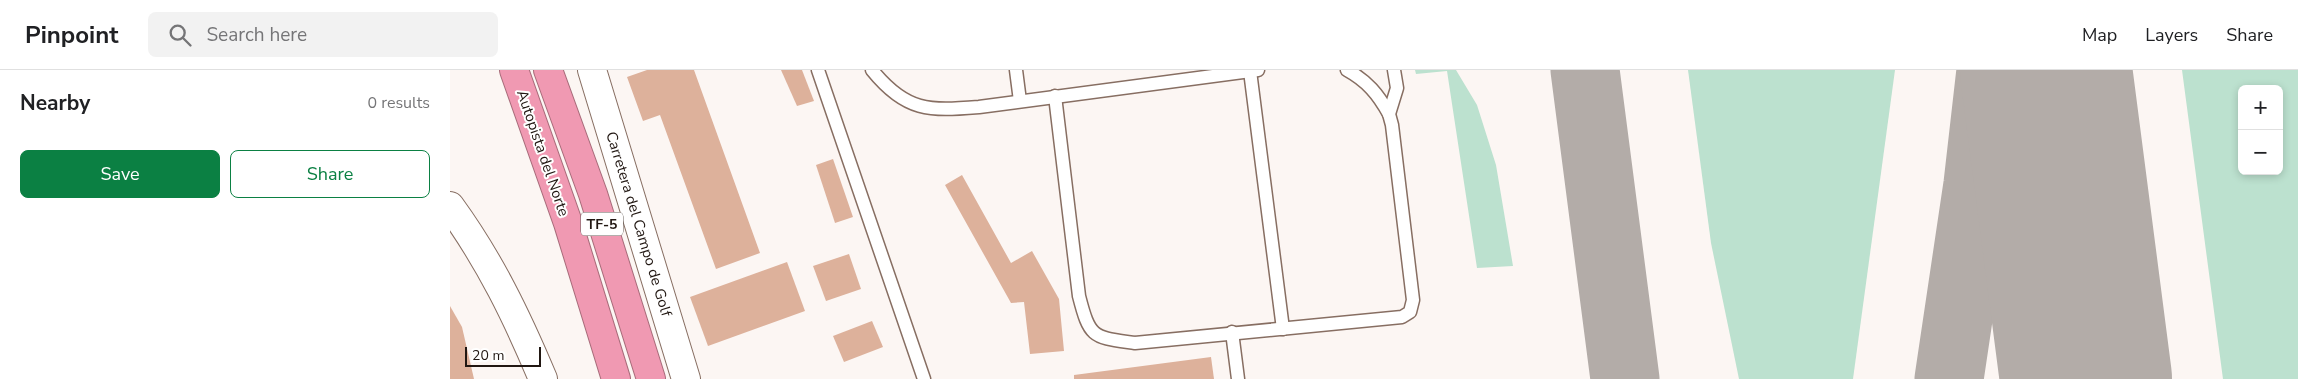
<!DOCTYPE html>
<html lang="en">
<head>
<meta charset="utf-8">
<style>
	body { margin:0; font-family:"Nunito Sans",sans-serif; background:#f2f2f2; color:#202124 }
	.controls { position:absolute; right:15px; top:15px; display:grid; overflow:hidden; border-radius:8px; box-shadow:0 2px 8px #0003 }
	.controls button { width:45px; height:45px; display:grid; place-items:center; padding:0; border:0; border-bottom:1px solid #e0e0e0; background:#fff; color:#202124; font:25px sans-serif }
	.scale { position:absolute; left:15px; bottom:12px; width:76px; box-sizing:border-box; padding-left:5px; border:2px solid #211712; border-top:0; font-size:14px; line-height:18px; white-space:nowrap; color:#211712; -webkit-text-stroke:4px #fff; paint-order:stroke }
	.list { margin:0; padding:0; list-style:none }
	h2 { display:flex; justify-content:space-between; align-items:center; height:65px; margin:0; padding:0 20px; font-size:21px }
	h2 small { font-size:16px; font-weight:400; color:#757577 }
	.actions { display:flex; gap:10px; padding:15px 20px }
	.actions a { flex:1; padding:11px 0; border:1px solid #0b8043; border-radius:8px; text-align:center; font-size:18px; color:#0b8043 }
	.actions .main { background:#0b8043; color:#fff }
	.icon { flex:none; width:28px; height:28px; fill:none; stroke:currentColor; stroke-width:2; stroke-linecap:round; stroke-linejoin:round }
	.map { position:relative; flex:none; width:1848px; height:309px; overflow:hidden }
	header { display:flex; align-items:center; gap:30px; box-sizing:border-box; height:70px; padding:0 25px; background:#fff; border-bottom:1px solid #e0e0e0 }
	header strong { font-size:24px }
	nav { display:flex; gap:28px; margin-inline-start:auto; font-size:18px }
	.search { width:350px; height:45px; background:#f2f2f2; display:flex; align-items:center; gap:12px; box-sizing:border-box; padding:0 18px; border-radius:8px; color:#757577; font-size:19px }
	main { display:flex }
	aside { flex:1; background:#fff }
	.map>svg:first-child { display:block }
	.green { fill:#bce1cf; fill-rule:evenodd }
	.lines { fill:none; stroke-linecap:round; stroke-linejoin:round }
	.taxiway { stroke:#b3aca8; stroke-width:69 }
	.runway { stroke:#b3aca8; stroke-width:172 }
	.building { fill:#ddb19b }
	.service-casing { stroke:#876e62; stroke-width:15 }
	.secondary-casing { stroke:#876e62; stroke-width:30 }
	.motorway-casing { stroke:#a86c7a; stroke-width:30 }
	.service { stroke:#fff; stroke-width:12 }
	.secondary { stroke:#fff; stroke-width:28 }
	.motorway { stroke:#f099b2; stroke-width:28 }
	.labels { text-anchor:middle; stroke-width:4; stroke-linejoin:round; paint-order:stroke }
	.shield { fill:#fff; stroke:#645d59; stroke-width:1 }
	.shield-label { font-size:14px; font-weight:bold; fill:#211712 }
	.street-label { font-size:15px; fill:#211712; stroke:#fff }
</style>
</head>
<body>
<header>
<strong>Pinpoint</strong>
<div class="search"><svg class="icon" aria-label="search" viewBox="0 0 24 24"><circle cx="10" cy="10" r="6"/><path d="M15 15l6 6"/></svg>Search here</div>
<nav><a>Map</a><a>Layers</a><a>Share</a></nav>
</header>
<main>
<aside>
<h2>Nearby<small>0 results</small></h2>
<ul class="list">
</ul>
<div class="actions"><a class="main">Save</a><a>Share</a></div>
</aside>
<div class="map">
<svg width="1848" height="309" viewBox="0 0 1848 309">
	<rect width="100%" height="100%" fill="#fcf6f3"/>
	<!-- green -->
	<g class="green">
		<polygon points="965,0 1006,0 1027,35 1046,95 1063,196 1027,198 997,1 966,4"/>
		<polygon points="1238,0 1445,0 1403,309 1289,309 1261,173"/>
		<path d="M1732,0H1848V309H1773ZM1792,19H1829V101H1792Z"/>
	</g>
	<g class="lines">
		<!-- taxiway -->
		<g class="taxiway">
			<polyline points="1135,0 1175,309"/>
			<polyline points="1499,309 1528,114 1541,0"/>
		</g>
		<!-- runway -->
		<polyline class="runway" points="1596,0 1636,309"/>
	</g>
	<!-- building -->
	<g class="building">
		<polygon points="197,0 244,0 310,183 266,199 210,45 193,51 177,7"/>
		<polygon points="331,0 352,0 364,31 347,36"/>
		<polygon points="383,89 403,147 385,153 366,95"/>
		<polygon points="512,105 561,193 582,181 609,229 614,281 580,284 574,232 561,233 495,115"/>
		<polygon points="399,184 411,219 376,231 363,196"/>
		<polygon points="337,192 355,241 258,276 240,227"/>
		<polygon points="0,236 12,257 24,309 0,309"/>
		<polygon points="422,251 433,277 394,292 383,266"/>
		<polygon points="761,287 764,309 624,309 624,305"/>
	</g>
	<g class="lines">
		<!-- service casing -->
		<g class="service-casing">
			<g id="service">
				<polyline points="368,0 474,309"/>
				<path d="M422,0C456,42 479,41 529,37L808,0"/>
				<polyline points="566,0 570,31"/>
				<path d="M897,0C917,11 928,24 939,44"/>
				<polyline points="800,1 833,259"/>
				<path d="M605,26L629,226C640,269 643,267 685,273L952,247L960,242L963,230L942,55L939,44L947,18L944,0"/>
				<polyline points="782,262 788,309"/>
			</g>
		</g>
		<!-- secondary casing -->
		<g class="secondary-casing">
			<g id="secondary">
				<polyline points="142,0 236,309"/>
				<path d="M0,136C40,191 67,247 93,309"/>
			</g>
		</g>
		<!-- motorway casing -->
		<g class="motorway-casing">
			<g id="motorway">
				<polyline points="64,0 118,153 166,309"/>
				<polyline points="98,0 143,124 201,309"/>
			</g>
		</g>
		<!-- service -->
		<use href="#service" class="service"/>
		<!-- secondary -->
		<use href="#secondary" class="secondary"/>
		<!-- motorway -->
		<use href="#motorway" class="motorway"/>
	</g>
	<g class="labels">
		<!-- shield labels -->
		<rect class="shield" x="131" y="142.5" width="42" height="23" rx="4"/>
		<g class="shield-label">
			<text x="152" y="159">TF-5</text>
		</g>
		<!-- street labels -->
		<g class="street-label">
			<text transform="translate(93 83) rotate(71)" y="5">Autopista del Norte</text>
			<text transform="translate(189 154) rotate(73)" y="5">Carretera del Campo de Golf</text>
		</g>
	</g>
</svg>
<div class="controls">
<button>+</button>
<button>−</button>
</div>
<div class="scale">20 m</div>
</div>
</main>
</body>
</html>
